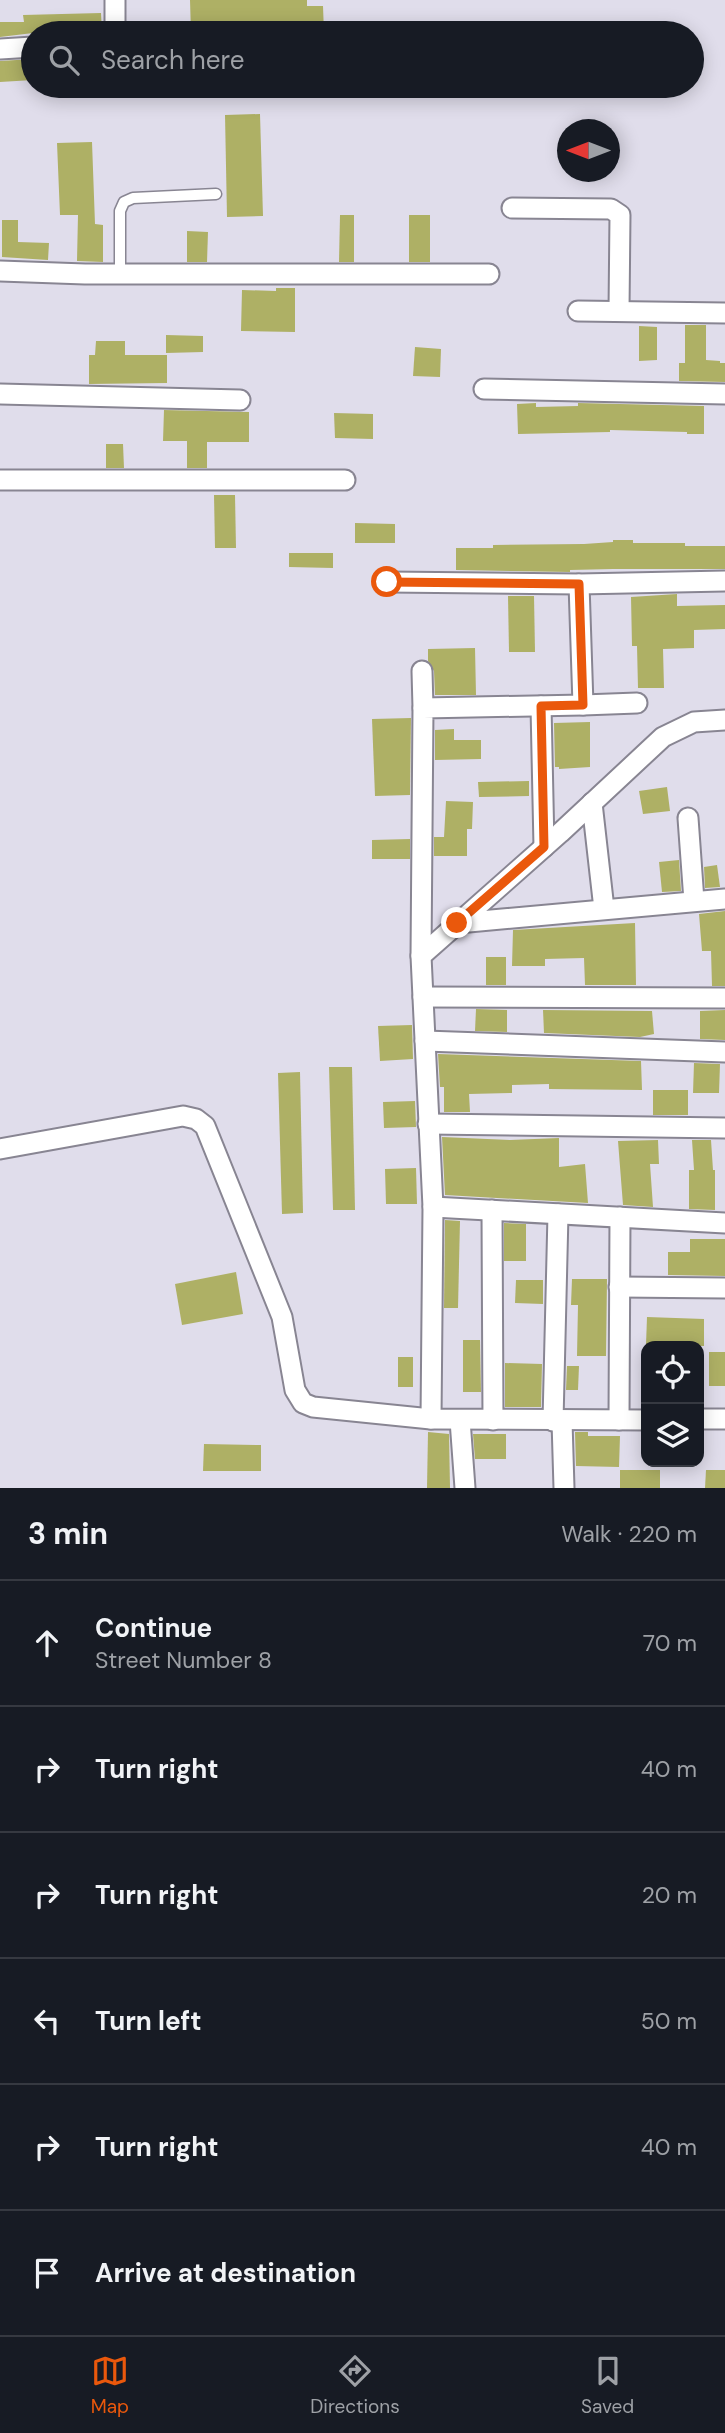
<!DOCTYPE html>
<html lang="en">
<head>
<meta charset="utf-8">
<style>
	body { margin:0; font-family:"DM Sans",sans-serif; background:#20242c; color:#f1f3f6 }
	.controls { position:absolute; right:21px; bottom:21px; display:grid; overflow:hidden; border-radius:14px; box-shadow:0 4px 18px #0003 }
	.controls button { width:63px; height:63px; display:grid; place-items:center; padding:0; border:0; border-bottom:2px solid #363941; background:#171b24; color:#f1f3f6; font:35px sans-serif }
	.compass { position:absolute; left:557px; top:119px; width:63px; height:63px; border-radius:50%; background:#171b24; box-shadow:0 4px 18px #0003; rotate:270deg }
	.stop { position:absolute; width:21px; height:21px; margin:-16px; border:5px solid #ea580c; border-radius:50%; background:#fff }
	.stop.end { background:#ea580c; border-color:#fff; box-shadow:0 2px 7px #0008 }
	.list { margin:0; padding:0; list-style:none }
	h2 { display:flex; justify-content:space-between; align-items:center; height:91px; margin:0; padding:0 28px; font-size:30px }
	h2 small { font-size:23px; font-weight:400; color:#9ea1a6 }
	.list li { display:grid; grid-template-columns:46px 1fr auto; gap:21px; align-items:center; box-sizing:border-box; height:126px; padding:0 28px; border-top:2px solid #363941 }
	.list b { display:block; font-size:26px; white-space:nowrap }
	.list p { margin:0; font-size:23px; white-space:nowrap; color:#9ea1a6 }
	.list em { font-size:23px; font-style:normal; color:#9ea1a6 }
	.icon { flex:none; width:38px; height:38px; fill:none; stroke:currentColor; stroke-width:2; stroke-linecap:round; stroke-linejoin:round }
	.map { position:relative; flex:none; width:725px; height:1488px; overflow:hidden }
	.search { position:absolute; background:#171b24; box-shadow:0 4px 18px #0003; left:21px; right:21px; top:21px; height:77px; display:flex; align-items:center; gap:18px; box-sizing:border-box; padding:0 24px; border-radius:38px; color:#9ea1a6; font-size:26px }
	.sheet { height:847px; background:#171b24 }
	nav { display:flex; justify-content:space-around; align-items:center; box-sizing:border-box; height:98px; border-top:2px solid #363941; background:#171b24; font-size:19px; color:#9ea1a6 }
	nav a { display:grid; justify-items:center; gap:4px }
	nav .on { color:#ea580c }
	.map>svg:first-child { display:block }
	.building { fill:#aeb065 }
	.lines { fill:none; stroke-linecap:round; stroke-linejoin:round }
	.service-casing { stroke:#888592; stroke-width:13 }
	.minor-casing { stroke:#888592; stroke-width:23 }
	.service { stroke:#fff; stroke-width:10 }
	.minor { stroke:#fff; stroke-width:19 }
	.route { stroke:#ea580c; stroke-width:9 }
</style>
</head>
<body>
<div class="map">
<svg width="725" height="1488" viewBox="0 0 725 1488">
	<rect width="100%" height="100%" fill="#e0ddeb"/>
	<!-- building -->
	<g class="building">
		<polygon points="190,0 307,0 307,6 323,6 324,33 191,33"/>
		<polygon points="101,13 102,33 33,33 0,37 0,22 24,22 23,15"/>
		<polygon points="33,59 33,80 0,82 0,61"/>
		<polygon points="260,114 263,216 227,217 225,115"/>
		<polygon points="92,142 95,224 103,225 103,262 77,261 78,215 60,215 57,143"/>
		<polygon points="340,215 354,215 354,262 339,262"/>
		<rect x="409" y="215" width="21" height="47"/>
		<polygon points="2,220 18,220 18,242 49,243 48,260 2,257"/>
		<polygon points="187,231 208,232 207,262 187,262"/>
		<polygon points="276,288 295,288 295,332 241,331 242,290 276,291"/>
		<polygon points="685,325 706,325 706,360 720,361 720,363 725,363 725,382 679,381 679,363 685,363"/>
		<polygon points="639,326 657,327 657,360 639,361"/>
		<polygon points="166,335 203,336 203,352 166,353"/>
		<polygon points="96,341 125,341 125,355 167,355 167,383 89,384 89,355 95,355"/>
		<polygon points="415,347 441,349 440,377 413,376"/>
		<polygon points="536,403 536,407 578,406 578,403 704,406 704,434 687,434 687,432 610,430 610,432 518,434 517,404"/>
		<polygon points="164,410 249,412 249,442 207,442 207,468 187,468 187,441 163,441"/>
		<polygon points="334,413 373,414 373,439 335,438"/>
		<polygon points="106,444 123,444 124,468 106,468"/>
		<polygon points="214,495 235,495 236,548 215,548"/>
		<polygon points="355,523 395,524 395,543 355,543"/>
		<polygon points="613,540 633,540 633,543 685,543 685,546 725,546 725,569 613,569 570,570 570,572 456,570 456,548 493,548 493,545 584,544 613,542"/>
		<polygon points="289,553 333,553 333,568 289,567"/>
		<polygon points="677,594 677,606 725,605 725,629 694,630 694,648 663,649 664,688 638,688 637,646 632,646 631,597"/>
		<polygon points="508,596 534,596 535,652 509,652"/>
		<polygon points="475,648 476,695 435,695 434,671 428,661 428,649"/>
		<polygon points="411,718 410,795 375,796 372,719"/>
		<polygon points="590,722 590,767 559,769 559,767 555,767 554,723"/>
		<polygon points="454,729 454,740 481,740 481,759 435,760 435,730"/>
		<polygon points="529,781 529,796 479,797 478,782"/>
		<polygon points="667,787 670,811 643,814 639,791"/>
		<polygon points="446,801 473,802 472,829 467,829 467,856 434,856 434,837 444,837"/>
		<polygon points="410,839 410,859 372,859 372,840"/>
		<polygon points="679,860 681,891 662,892 659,862"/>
		<polygon points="717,865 720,887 705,888 704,867"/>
		<polygon points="725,911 725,986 712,986 711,951 702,951 699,914"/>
		<polygon points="635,923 636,985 585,985 584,958 545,959 545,966 512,966 513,930"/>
		<rect x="486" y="957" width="20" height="28"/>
		<polygon points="476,1009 507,1010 507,1032 475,1031"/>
		<polygon points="543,1010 652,1011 654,1034 640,1037 544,1033"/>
		<polygon points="725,1010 725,1040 700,1039 700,1011"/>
		<polygon points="412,1025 413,1059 380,1061 378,1026"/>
		<polygon points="438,1054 641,1061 642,1090 549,1089 549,1084 512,1085 512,1093 469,1094 470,1112 444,1112 444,1087 440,1087"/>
		<polygon points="694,1063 720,1064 719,1093 693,1093"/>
		<polygon points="329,1067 352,1067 355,1210 333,1210"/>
		<polygon points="300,1072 303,1213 282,1214 278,1073"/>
		<rect x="653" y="1090" width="35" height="25"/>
		<polygon points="415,1101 416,1127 384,1128 383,1102"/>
		<polygon points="442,1137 510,1140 559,1138 559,1167 585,1164 588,1203 445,1195"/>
		<polygon points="658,1140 659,1164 650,1164 653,1207 623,1205 618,1141"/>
		<polygon points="692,1140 711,1140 713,1170 715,1170 715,1210 689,1209 689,1170 694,1170"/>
		<polygon points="416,1168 417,1204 386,1204 385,1169"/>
		<polygon points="445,1220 460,1221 458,1308 444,1308"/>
		<polygon points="504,1223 526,1224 526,1261 504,1261"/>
		<polygon points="690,1239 725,1239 725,1276 668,1275 668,1252 690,1252"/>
		<polygon points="236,1272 243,1314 182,1325 175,1284"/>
		<polygon points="572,1279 607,1279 606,1356 577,1356 578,1305 571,1305"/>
		<polygon points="516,1280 543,1280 543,1304 515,1303"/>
		<polygon points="647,1317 704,1319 704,1346 646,1345"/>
		<polygon points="463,1340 480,1340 481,1392 463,1392"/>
		<rect x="709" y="1352" width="16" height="34"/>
		<rect x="398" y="1357" width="15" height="30"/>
		<polygon points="505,1363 542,1364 541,1407 505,1407"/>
		<polygon points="567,1366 579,1366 578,1390 566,1390"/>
		<polygon points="428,1432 449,1434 450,1488 427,1488"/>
		<polygon points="575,1432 588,1432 588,1436 620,1436 619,1467 576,1466"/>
		<polygon points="473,1434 506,1434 506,1459 475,1459"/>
		<polygon points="204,1444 261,1445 261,1471 203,1471"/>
		<rect x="620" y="1470" width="40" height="18"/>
		<polygon points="706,1470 725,1470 725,1488 705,1488"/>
	</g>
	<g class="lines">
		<!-- service casing -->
		<g class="service-casing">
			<polyline id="service" points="120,274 120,211 124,202 133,198 216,194"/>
		</g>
		<!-- minor casing -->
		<g class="minor-casing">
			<g id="minor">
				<polyline points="115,33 115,0"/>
				<polyline points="0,49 33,47"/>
				<polyline points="512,208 611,209 620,215 619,311"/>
				<polyline points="0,271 85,274 489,274"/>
				<polyline points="578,311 725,313"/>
				<polyline points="484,389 725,394"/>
				<polyline points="0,394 240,400"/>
				<polyline points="0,480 345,480"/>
				<polyline points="387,582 579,584 725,581"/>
				<polyline points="422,671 423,708"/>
				<polyline points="583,705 637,703"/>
				<polyline points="541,706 544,847"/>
				<polyline points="592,803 604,909"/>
				<polyline points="688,818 694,901"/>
				<polyline points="458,923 725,899"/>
				<polyline points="421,956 423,708 583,705 579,584"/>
				<polyline points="423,997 725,998"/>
				<polyline points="425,1041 725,1052"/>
				<polyline points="428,1124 725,1128"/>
				<polyline points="0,1149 183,1116 196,1119 205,1126 282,1317 295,1390 303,1403 313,1407 431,1419 646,1420"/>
				<polyline points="433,1207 725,1223"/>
				<polyline points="492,1210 493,1420"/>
				<polyline points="619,1287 725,1288"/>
				<polyline points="431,1419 433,1207 421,956 560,833 663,737 694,722 725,720"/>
				<polyline points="699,1419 725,1419"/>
				<polyline points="460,1420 465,1488"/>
				<polyline points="619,1420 620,1217"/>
				<polyline points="553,1421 558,1214"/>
				<polyline points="562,1421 564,1488"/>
			</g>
		</g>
		<!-- service -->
		<use href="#service" class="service"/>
		<!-- minor -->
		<use href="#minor" class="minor"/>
	</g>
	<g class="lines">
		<!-- route -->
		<polyline class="route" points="387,582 579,584 583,705 541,706 544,847 457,923"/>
	</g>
</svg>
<div class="controls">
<button><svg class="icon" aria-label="locate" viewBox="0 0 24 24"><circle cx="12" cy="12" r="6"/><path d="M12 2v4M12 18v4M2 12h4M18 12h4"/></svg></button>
<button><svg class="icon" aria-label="layers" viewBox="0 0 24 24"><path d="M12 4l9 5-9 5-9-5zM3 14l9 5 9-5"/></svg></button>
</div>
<svg class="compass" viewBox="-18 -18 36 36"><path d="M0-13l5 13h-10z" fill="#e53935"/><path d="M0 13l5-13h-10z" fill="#9ea1a6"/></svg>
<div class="stop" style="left:387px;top:582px"></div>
<div class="stop end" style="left:457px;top:923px"></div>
<div class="search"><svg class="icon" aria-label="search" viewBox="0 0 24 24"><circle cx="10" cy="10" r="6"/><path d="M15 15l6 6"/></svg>Search here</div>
</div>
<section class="sheet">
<h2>3 min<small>Walk · 220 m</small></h2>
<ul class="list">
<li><svg class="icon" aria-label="ahead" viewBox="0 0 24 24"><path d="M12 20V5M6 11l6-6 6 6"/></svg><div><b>Continue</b><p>Street Number 8</p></div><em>70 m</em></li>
<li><svg class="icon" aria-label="right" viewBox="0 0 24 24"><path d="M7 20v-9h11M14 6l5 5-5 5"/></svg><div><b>Turn right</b></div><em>40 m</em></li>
<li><svg class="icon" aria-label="right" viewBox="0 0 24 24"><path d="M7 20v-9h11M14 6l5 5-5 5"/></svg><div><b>Turn right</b></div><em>20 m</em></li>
<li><svg class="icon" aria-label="left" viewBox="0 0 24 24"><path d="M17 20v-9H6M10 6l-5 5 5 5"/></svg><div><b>Turn left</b></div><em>50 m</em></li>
<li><svg class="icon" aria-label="right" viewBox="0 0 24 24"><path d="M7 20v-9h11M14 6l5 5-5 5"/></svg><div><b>Turn right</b></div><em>40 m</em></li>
<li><svg class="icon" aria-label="arrive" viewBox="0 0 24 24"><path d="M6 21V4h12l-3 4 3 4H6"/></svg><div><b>Arrive at destination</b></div></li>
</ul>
</section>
<nav>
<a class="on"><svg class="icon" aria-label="map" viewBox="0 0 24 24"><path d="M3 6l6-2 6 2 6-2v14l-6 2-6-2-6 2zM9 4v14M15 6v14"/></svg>Map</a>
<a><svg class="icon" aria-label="directions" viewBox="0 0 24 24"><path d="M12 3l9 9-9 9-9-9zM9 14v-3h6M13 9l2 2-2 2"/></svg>Directions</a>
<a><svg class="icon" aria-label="saved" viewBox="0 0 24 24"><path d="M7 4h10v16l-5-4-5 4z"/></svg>Saved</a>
</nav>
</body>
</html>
